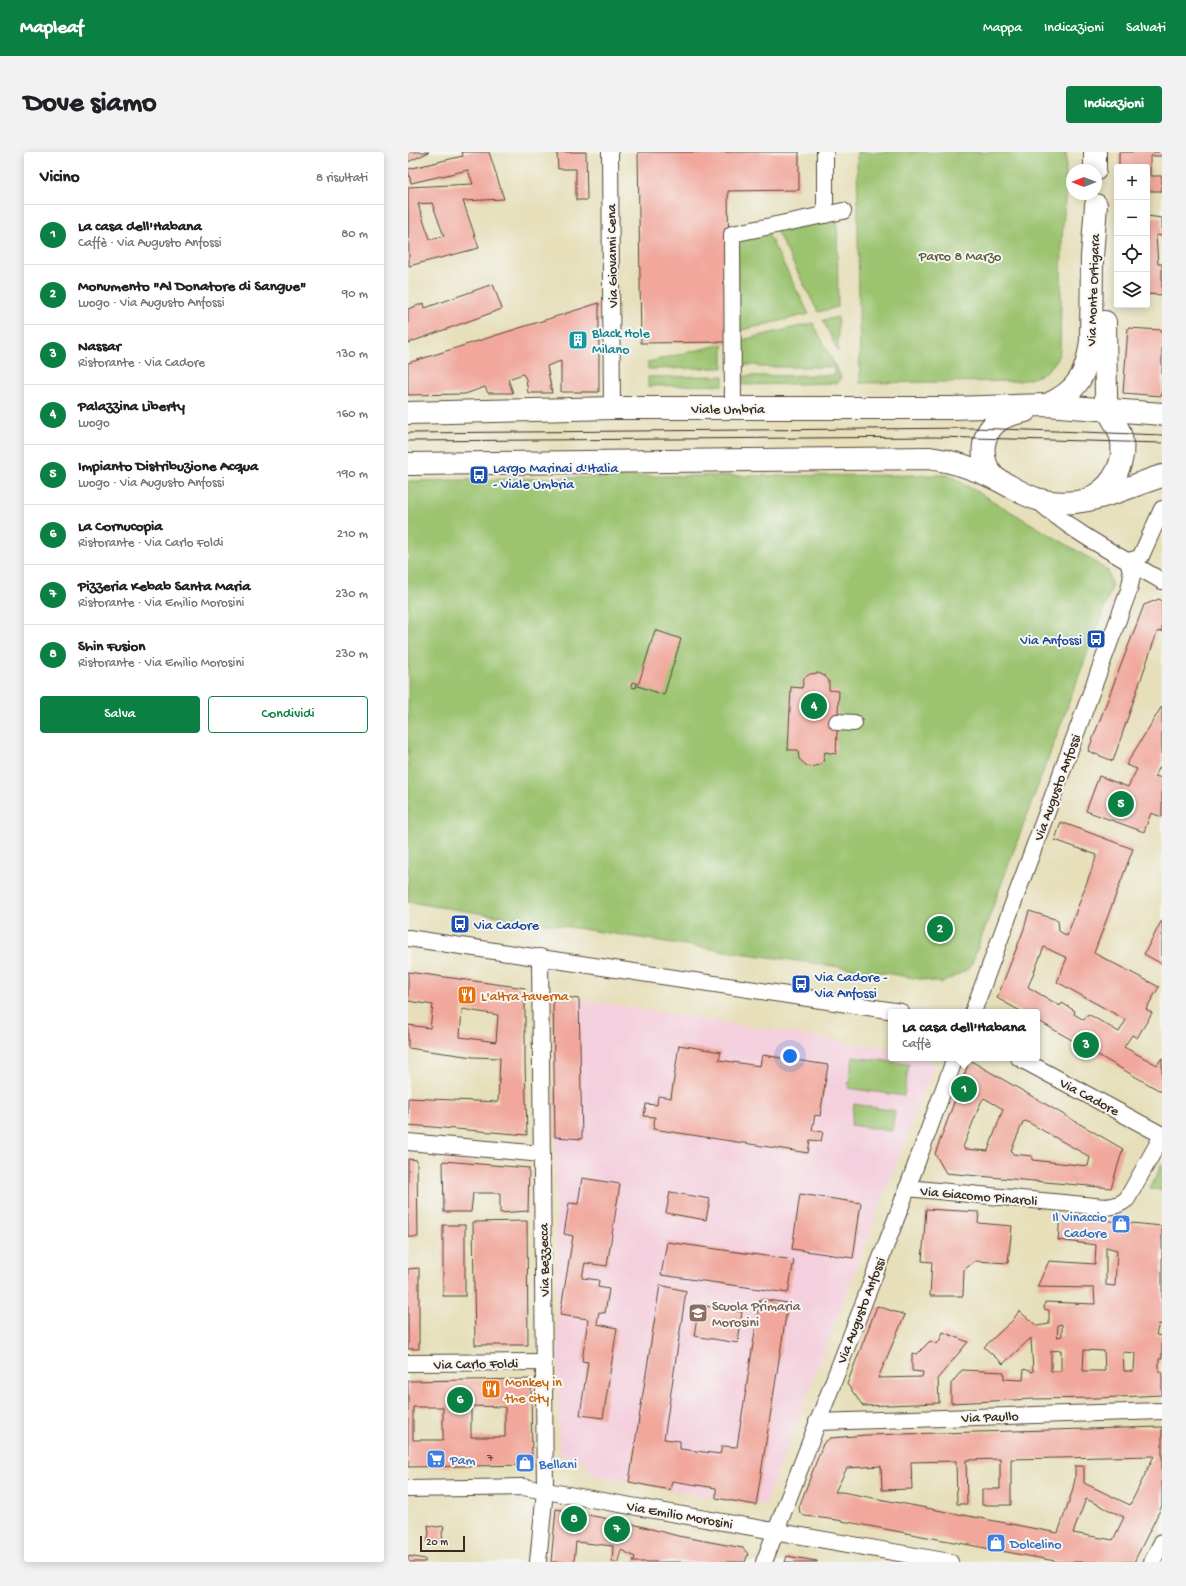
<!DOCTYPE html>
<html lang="it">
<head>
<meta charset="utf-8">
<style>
	body { margin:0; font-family:"Gochi Hand",sans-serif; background:#f2f2f2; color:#202124 }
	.controls { position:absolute; right:12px; top:12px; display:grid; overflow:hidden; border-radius:4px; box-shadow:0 2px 10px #0003 }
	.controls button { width:36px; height:36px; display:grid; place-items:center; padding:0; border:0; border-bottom:1px solid #e0e0e0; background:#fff; color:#202124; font:20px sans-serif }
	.compass { position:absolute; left:658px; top:12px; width:36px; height:36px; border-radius:50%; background:#fff; box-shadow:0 2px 10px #0003; rotate:270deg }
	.scale { position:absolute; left:12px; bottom:10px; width:45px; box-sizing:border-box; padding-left:4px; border:2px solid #3b2a1e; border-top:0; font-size:11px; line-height:14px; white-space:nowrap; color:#3b2a1e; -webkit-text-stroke:3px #f6f6f2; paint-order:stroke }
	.you { position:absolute; left:382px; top:904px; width:14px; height:14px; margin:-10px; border:3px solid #fff; border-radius:50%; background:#1a73e8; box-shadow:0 0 0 6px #1a73e833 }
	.badge { display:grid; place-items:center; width:26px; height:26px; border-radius:50%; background:#0b8043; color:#fff; font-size:13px; font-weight:700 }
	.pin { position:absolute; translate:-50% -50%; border:2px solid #fff; box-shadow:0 1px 4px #0006 }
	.popup { position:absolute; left:480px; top:857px; width:152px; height:52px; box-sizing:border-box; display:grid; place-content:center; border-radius:4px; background:#fff; filter:drop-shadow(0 1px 3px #0005); font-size:13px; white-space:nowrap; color:#757577 }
	.popup b { font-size:15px; color:#202124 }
	.popup::after { content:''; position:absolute; left:50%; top:100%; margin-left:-8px; border:8px solid transparent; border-top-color:#fff }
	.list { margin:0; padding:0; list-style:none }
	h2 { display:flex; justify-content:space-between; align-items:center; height:52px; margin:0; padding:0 16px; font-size:17px }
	h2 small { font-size:13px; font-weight:400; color:#757577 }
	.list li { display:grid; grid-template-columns:26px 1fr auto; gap:12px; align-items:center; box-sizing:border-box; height:60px; padding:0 16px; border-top:1px solid #e0e0e0 }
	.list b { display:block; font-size:15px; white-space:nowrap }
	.list p { margin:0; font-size:13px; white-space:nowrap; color:#757577 }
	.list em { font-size:13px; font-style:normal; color:#757577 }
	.actions { display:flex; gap:8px; padding:12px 16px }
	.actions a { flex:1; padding:9px 0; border:1px solid #0b8043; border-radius:4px; text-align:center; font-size:14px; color:#0b8043 }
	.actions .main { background:#0b8043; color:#fff }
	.icon { flex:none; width:22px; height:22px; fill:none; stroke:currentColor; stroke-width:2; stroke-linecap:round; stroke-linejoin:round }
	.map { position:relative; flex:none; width:754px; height:1410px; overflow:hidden; border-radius:4px }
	header { display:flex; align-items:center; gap:24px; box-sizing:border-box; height:56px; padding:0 20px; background:#0b8043; color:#fff }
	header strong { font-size:19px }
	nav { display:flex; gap:22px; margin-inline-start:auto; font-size:14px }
	.intro { display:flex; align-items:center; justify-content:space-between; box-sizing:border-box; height:96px; padding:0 24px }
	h1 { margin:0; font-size:28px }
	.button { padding:10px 18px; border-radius:4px; background:#0b8043; color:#fff; font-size:14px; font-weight:700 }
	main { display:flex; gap:24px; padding:0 24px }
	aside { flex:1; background:#fff; border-radius:4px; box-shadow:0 2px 10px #0003 }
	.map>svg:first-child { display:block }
	.built { fill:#f4cfdd }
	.green { fill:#9bc36f; stroke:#6b7646 }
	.building { fill:#f1a79c; fill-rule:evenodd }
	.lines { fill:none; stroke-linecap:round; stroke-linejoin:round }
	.street-casing { stroke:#554535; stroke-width:18 }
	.secondary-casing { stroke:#554535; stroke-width:24 }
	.primary-casing { stroke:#554535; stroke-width:24 }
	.street { stroke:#fff; stroke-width:16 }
	.secondary { stroke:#fff; stroke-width:22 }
	.primary { stroke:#fff; stroke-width:22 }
	.tram { stroke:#3b2a1e; stroke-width:1 }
	.labels { text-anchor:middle; stroke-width:4; stroke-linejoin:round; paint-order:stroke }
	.number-label { font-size:12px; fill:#68493e }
	.park-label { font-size:14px; fill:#585836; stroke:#f6f6f2 }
	.street-label { font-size:14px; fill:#3b2a1e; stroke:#f6f6f2 }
	.culture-label { font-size:14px; fill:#0d838f; stroke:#f6f6f2; text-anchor:start }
	.transit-label { font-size:14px; fill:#164399; stroke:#f6f6f2; text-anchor:start }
	.food-label { font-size:14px; fill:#c56008; stroke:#f6f6f2; text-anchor:start }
	.shop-label { font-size:14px; fill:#366cbe; stroke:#f6f6f2; text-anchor:start }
	.education-label { font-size:14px; fill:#785e54; stroke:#f6f6f2; text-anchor:start }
</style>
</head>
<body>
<header>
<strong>Mapleaf</strong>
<nav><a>Mappa</a><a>Indicazioni</a><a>Salvati</a></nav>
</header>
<div class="intro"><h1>Dove siamo</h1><a class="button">Indicazioni</a></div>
<main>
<aside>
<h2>Vicino<small>8 risultati</small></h2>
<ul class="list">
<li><span class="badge">1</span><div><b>La casa dell'Habana</b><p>Caffè · Via Augusto Anfossi</p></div><em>80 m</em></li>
<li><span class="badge">2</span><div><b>Monumento &quot;Al Donatore di Sangue&quot;</b><p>Luogo · Via Augusto Anfossi</p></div><em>90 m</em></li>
<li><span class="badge">3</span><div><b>Nassar</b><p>Ristorante · Via Cadore</p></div><em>130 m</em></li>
<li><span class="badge">4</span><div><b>Palazzina Liberty</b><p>Luogo</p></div><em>160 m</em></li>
<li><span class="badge">5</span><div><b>Impianto Distribuzione Acqua</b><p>Luogo · Via Augusto Anfossi</p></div><em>190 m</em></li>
<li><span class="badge">6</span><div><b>La Cornucopia</b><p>Ristorante · Via Carlo Foldi</p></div><em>210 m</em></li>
<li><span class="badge">7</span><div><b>Pizzeria Kebab Santa Maria</b><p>Ristorante · Via Emilio Morosini</p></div><em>230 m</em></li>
<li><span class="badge">8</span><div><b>Shin Fusion</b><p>Ristorante · Via Emilio Morosini</p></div><em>230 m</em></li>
</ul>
<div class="actions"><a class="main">Salva</a><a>Condividi</a></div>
</aside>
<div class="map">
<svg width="754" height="1410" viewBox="0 0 754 1410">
	<rect width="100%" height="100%" fill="#f6f6f2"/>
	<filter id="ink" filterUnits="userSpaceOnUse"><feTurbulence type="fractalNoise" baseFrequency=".025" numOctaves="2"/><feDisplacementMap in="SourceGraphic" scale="8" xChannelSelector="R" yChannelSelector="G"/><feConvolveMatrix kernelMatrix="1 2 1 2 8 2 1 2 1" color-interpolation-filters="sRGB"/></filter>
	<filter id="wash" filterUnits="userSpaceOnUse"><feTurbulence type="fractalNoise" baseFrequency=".012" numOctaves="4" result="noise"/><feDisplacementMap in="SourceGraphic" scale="16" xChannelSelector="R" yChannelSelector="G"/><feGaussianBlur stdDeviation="0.9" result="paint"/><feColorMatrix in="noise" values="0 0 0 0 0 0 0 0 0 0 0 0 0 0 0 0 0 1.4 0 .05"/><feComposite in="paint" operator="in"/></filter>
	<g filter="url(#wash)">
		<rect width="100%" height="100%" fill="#e6dfba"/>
		<!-- built -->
		<polygon class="built" points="145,843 483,897 483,906 522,906 526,913 357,1353 327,1349 262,1338 183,1322 178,1309 151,1304"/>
		<!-- green -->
		<g class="green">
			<path d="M449,0H658V37L654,87L652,199C647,218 629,227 611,229L452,231Z"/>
			<polygon points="429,62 430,155 410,160 365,72"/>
			<polygon points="356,74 401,162 330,179 329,80"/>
			<polygon points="430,165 430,200 415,168"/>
			<polygon points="405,171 433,225 430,231 335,233 335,224 426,223 426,215 350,215 350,213 335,213 335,216 330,216 330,189"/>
			<polygon points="315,192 315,216 240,217 240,210"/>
			<polygon points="315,224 315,233 240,234 240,225"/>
			<polygon points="541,323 676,403 700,419 704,435 562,816 534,831 484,822 310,798 0,750 0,329 251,324"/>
			<polygon points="445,905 501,912 496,944 440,936"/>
			<polygon points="446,952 487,959 484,979 443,973"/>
			<polygon points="754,1012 754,1038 742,1037"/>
		</g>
		<g id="blocks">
			<!-- building -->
			<g class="building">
				<polygon points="0,0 21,0 0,10"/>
				<path d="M54,0H81L96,47L55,49L71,96L1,114L0,35L65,32L60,18L3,31L0,17L55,4ZM24,51L36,84L22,87L10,52Z"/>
				<polygon points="149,0 178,0 179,48 168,48 168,17 150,17"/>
				<polygon points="230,0 391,0 391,38 320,39 322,190 233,191"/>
				<polygon points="711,0 754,0 754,4 742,4 742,24 754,24 754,39 739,39 739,15 711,15"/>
				<polygon points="739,64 754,66 754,84 748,83 750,112 754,112 754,143 739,142"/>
				<polygon points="85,132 94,157 0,191 0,157 16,151 17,156"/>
				<polygon points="191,151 191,240 153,240 153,209 139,214 144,241 120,241 118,227 115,222 100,227 105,241 80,241 77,235 57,242 0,243 0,211"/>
				<polygon points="720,176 754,178 754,244 715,241"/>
				<polygon points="751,447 754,449 754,479 749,480 705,609 680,599 736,453"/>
				<polygon points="247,478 273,487 256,543 230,534"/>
				<polygon points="410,521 417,524 421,529 421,538 431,539 428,602 417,600 415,610 412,613 402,615 399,614 391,607 390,598 380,598 383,535 394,536 396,526 402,522"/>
				<polygon points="224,530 229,531 228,536 223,535"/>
				<polygon points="754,554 754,611 747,624 754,626 754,665 743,661 736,680 678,659 691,624 720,635 729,617 718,613"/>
				<path d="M653,670L725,697L686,801L751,835L738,857L744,861L729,886L724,883L716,895L749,913L754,906V940L629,868V860H614L589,846L616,777L621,759L650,768L651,779L659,784L689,703L647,688ZM636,795L659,806L649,830L718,868L711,880L680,862L676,868L666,862L667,859L654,851L652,854L620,835Z"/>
				<polygon points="754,768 754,812 736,802"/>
				<path d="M0,820L117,836V910L119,983L0,973V946L90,950L92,906L65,905L0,896V873L22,876L25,853L0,849ZM54,857L90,863L88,890L52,885Z"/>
				<polygon points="145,843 171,847 174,987 147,985"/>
				<polygon points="271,893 313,900 311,908 352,914 354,903 420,913 412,964 407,963 404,978 415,980 413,989 402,988 400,1001 245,977 247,965 236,964 238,952 249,953 250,944 263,946"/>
				<path d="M563,909L715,997L703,1036L538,1021L527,1002L561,910ZM576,946L595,957L580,999L557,997L555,995L573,950ZM618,969L682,1005L680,1014L624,1008V1004L605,1002L603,999L615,970Z"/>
				<polygon points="0,1007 9,1008 10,1085 0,1085"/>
				<polygon points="35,1009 121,1016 120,1059 92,1061 92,1041 65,1041 63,1060 36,1060"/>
				<polygon points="174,1026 212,1032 199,1114 177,1111 174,1126 191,1128 190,1135 201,1137 197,1161 191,1160 189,1172 209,1176 195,1266 172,1263 180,1210 174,1209 180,1167 152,1163 165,1084 156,1082 161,1051 170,1052"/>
				<polygon points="262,1040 302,1047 298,1068 258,1061"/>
				<polygon points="392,1042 453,1051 445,1106 384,1097"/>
				<polygon points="518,1057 571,1060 570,1071 604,1074 600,1111 567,1109 556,1118 555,1144 522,1144 524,1110 514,1109"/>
				<path d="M652,1064L754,1074V1173L751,1172L748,1183L754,1184V1206L751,1207V1220H754V1243L689,1246L625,1247L543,1251V1232L554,1218L596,1220V1227L615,1228L616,1217L625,1220L623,1186L595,1212L576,1195L605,1168L611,1159L629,1174L641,1172V1158L636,1157L637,1150L687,1152L686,1136L629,1135L641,1109L687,1112L688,1093L650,1088ZM698,1095L709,1098L707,1134L698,1133ZM654,1172V1184L649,1185L650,1173ZM653,1198V1219H643V1199ZM676,1198L696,1199L697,1219H675ZM715,1200L727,1201L726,1219H716Z"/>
				<polygon points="119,1069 120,1193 67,1193 65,1070"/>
				<rect x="35" y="1073" width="22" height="71"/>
				<polygon points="259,1090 386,1108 380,1141 253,1123"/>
				<polygon points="11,1116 11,1197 0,1197 0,1117"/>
				<polygon points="252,1133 278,1139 256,1287 272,1289 272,1297 312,1302 314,1294 329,1295 352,1147 380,1151 348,1353 308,1346 308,1336 264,1329 262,1338 221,1330"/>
				<polygon points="291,1153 334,1160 330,1191 286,1184"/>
				<polygon points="469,1154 497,1163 470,1226 514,1225 515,1220 504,1219 504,1201 509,1202 522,1189 529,1192 533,1186 535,1180 560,1190 530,1226 531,1251 455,1254 439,1232"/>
				<path d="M123,1227L124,1313L0,1315V1229ZM63,1254L97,1255V1285H63ZM5,1255H35V1288H5Z"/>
				<path d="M754,1275V1354L726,1410H652L429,1368L397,1364L392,1361L391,1355L415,1292L422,1286L458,1283ZM746,1304L722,1353L676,1331V1314H667V1327L664,1340L650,1381L434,1340H427L439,1316L473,1314L474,1338L504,1337L503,1310L548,1309L549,1352H559L558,1308L592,1307V1337H574V1353H603V1307ZM678,1347L716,1365L705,1388L665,1381Z"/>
				<polygon points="148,1357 217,1370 270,1384 335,1396 340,1402 337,1410 225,1410 227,1405 213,1398 210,1409 211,1410 204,1410 205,1394 168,1390 166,1410 143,1410"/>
				<polygon points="20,1373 28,1375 36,1374 34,1382 35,1390 27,1389 19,1390 21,1381"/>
				<polygon points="0,1404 17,1407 17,1410 0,1410"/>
				<polygon points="379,1404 409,1409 409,1410 377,1410"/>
			</g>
		</g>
	</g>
	<g filter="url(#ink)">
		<use href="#blocks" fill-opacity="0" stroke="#554535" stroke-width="1"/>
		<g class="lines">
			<!-- street casing -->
			<g class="street-casing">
				<g id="street">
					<polyline points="202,0 204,256"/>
					<polyline points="417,0 417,63"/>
					<polyline points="325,256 324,82 435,59"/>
					<path d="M628,347C665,381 711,404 754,429"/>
					<polyline points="720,409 728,407 733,404 754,357"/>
					<polyline points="429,570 446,571"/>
					<polyline points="0,786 493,860"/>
					<polyline points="565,860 721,438 724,424 720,409"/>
					<polyline points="611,906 754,983"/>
					<polyline points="0,990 134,1002"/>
					<path d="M499,1036L697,1055C706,1054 712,1053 719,1047L754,984"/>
					<polyline points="0,1211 136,1210"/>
					<polyline points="409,1270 754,1259"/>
					<polyline points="0,1337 115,1335 542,1410"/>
					<polyline points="130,1410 137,1338 132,805"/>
					<polyline points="356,1410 491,1059 547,906"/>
					<polyline points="744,1410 754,1390"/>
				</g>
			</g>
			<!-- secondary casing -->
			<g class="secondary-casing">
				<g id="secondary">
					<polyline points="687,0 687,18"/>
					<polyline points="697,170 698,245 699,257"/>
					<path d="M639,253C670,239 679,222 683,189L684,105L688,53"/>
				</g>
			</g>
			<!-- primary casing -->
			<g class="primary-casing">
				<g id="primary">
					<polyline points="0,261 204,256 543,256 639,253 754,262"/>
					<path d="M0,312L521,306C545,309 566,316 588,327C601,333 615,343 629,347C672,360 715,336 754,324"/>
					<path d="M587,326C570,308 572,280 593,267C600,262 609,261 617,259"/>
					<path d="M686,344C706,333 719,308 713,285C711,276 704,266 699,257"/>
				</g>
			</g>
			<!-- street -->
			<use href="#street" class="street"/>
			<!-- secondary -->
			<use href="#secondary" class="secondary"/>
			<!-- primary -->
			<use href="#primary" class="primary"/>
			<!-- tram -->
			<g class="tram">
				<polyline points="0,281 566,276 754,283"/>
				<polyline points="0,289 528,285 754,291"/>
			</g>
		</g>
	</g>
	<!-- icons -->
	<defs>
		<g id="building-square" transform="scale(1)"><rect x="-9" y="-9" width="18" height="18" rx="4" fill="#0f9aa8" stroke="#f6f6f2"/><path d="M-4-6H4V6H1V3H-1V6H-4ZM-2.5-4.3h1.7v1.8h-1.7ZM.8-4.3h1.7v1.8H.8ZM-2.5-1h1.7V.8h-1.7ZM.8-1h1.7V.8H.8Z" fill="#fff"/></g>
		<g id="bus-square" transform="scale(1)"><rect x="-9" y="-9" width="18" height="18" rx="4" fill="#1a4fb4" stroke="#f6f6f2"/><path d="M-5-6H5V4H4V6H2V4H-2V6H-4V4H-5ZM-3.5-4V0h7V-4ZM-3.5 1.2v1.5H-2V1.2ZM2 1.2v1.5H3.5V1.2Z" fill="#fff"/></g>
		<g id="restaurant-square" transform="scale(1)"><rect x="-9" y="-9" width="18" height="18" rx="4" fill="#e8710a" stroke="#f6f6f2"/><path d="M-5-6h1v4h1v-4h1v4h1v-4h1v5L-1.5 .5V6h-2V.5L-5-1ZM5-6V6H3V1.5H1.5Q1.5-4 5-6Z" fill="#fff"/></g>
		<g id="shop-square" transform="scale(1)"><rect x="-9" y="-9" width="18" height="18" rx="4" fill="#3f7fe0" stroke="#f6f6f2"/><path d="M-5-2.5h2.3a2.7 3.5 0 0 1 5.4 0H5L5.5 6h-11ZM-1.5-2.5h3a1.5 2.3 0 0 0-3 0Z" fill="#fff"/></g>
		<g id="school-square" transform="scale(1)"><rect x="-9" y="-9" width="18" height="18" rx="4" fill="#8d6e63" stroke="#f6f6f2"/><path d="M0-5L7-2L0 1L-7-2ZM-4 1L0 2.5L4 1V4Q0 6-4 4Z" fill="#fff"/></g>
		<g id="supermarket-square" transform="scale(1)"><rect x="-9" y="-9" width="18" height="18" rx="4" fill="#3f7fe0" stroke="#f6f6f2"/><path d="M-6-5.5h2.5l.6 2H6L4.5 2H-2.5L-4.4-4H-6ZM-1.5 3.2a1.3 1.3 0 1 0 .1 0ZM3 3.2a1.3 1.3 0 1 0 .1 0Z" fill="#fff"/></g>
	</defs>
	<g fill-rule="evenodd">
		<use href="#building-square" x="170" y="188"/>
		<use href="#bus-square" x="71" y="323"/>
		<use href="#bus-square" x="688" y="487"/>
		<use href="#bus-square" x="52" y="772"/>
		<use href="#bus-square" x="393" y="832"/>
		<use href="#restaurant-square" x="59" y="843"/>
		<use href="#shop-square" x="713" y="1072"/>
		<use href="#school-square" x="290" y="1161"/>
		<use href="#restaurant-square" x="83" y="1237"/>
		<use href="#supermarket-square" x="28" y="1307"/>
		<use href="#shop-square" x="117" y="1311"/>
		<use href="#shop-square" x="588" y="1391"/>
	</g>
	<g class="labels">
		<!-- number labels -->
		<g class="number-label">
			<text x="82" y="1309">7</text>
		</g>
		<!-- park labels -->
		<g class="park-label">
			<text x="552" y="108">Parco 8 Marzo</text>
		</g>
		<!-- street labels -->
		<g class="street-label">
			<text transform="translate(203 104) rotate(-91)" y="5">Via Giovanni Cena</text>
			<text transform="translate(684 138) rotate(-88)" y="5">Via Monte Ortigara</text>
			<text x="320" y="261">Viale Umbria</text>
			<text transform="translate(648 635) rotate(-70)" y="5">Via Augusto Anfossi</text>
			<text transform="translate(682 944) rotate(28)" y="5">Via Cadore</text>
			<text transform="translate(571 1043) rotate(5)" y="5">Via Giacomo Pinaroli</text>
			<text transform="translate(135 1108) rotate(-91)" y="5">Via Bezzecca</text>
			<text transform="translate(452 1158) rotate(-69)" y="5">Via Augusto Anfossi</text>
			<text transform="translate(68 1211) rotate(-1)" y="5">Via Carlo Foldi</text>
			<text transform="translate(582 1264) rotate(-2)" y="5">Via Paullo</text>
			<text transform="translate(272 1362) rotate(10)" y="5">Via Emilio Morosini</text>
		</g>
		<!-- culture labels -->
		<g class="culture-label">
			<text x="184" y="185">Black Hole<tspan x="184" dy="16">Milano</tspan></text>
		</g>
		<!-- transit labels -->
		<g class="transit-label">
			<text x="85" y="320">Largo Marinai d'Italia<tspan x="85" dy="16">- Viale Umbria</tspan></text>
			<text x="674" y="492" text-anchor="end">Via Anfossi</text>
			<text x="66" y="777">Via Cadore</text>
			<text x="407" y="829">Via Cadore -<tspan x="407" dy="16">Via Anfossi</tspan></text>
		</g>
		<!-- food labels -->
		<g class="food-label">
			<text x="73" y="848">L'altra taverna</text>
			<text x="97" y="1234">Monkey in<tspan x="97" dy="16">the city</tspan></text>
		</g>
		<!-- shop labels -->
		<g class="shop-label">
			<text x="699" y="1069" text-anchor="end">Il Vinaccio<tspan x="699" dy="16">Cadore</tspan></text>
			<text x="42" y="1312">Pam</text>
			<text x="131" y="1316">Bellani</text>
			<text x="602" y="1396">Dolcelino</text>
		</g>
		<!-- education labels -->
		<g class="education-label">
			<text x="304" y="1158">Scuola Primaria<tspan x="304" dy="16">Morosini</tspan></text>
		</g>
	</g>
</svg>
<div class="controls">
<button>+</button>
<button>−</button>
<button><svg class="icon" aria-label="locate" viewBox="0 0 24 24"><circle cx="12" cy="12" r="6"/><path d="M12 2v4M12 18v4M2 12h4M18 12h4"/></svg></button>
<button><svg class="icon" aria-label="layers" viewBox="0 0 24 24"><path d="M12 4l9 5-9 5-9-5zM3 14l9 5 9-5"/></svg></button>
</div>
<svg class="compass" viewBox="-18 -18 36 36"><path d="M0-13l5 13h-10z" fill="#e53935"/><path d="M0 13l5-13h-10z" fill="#757577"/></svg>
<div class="scale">20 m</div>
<div class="you"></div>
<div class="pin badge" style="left:556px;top:937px">1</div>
<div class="popup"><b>La casa dell'Habana</b>Caffè</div>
<div class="pin badge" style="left:532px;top:777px">2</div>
<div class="pin badge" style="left:678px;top:893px">3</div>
<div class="pin badge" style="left:406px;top:554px">4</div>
<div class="pin badge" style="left:713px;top:652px">5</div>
<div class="pin badge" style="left:52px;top:1248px">6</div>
<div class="pin badge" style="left:209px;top:1377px">7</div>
<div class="pin badge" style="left:166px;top:1367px">8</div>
</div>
</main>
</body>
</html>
